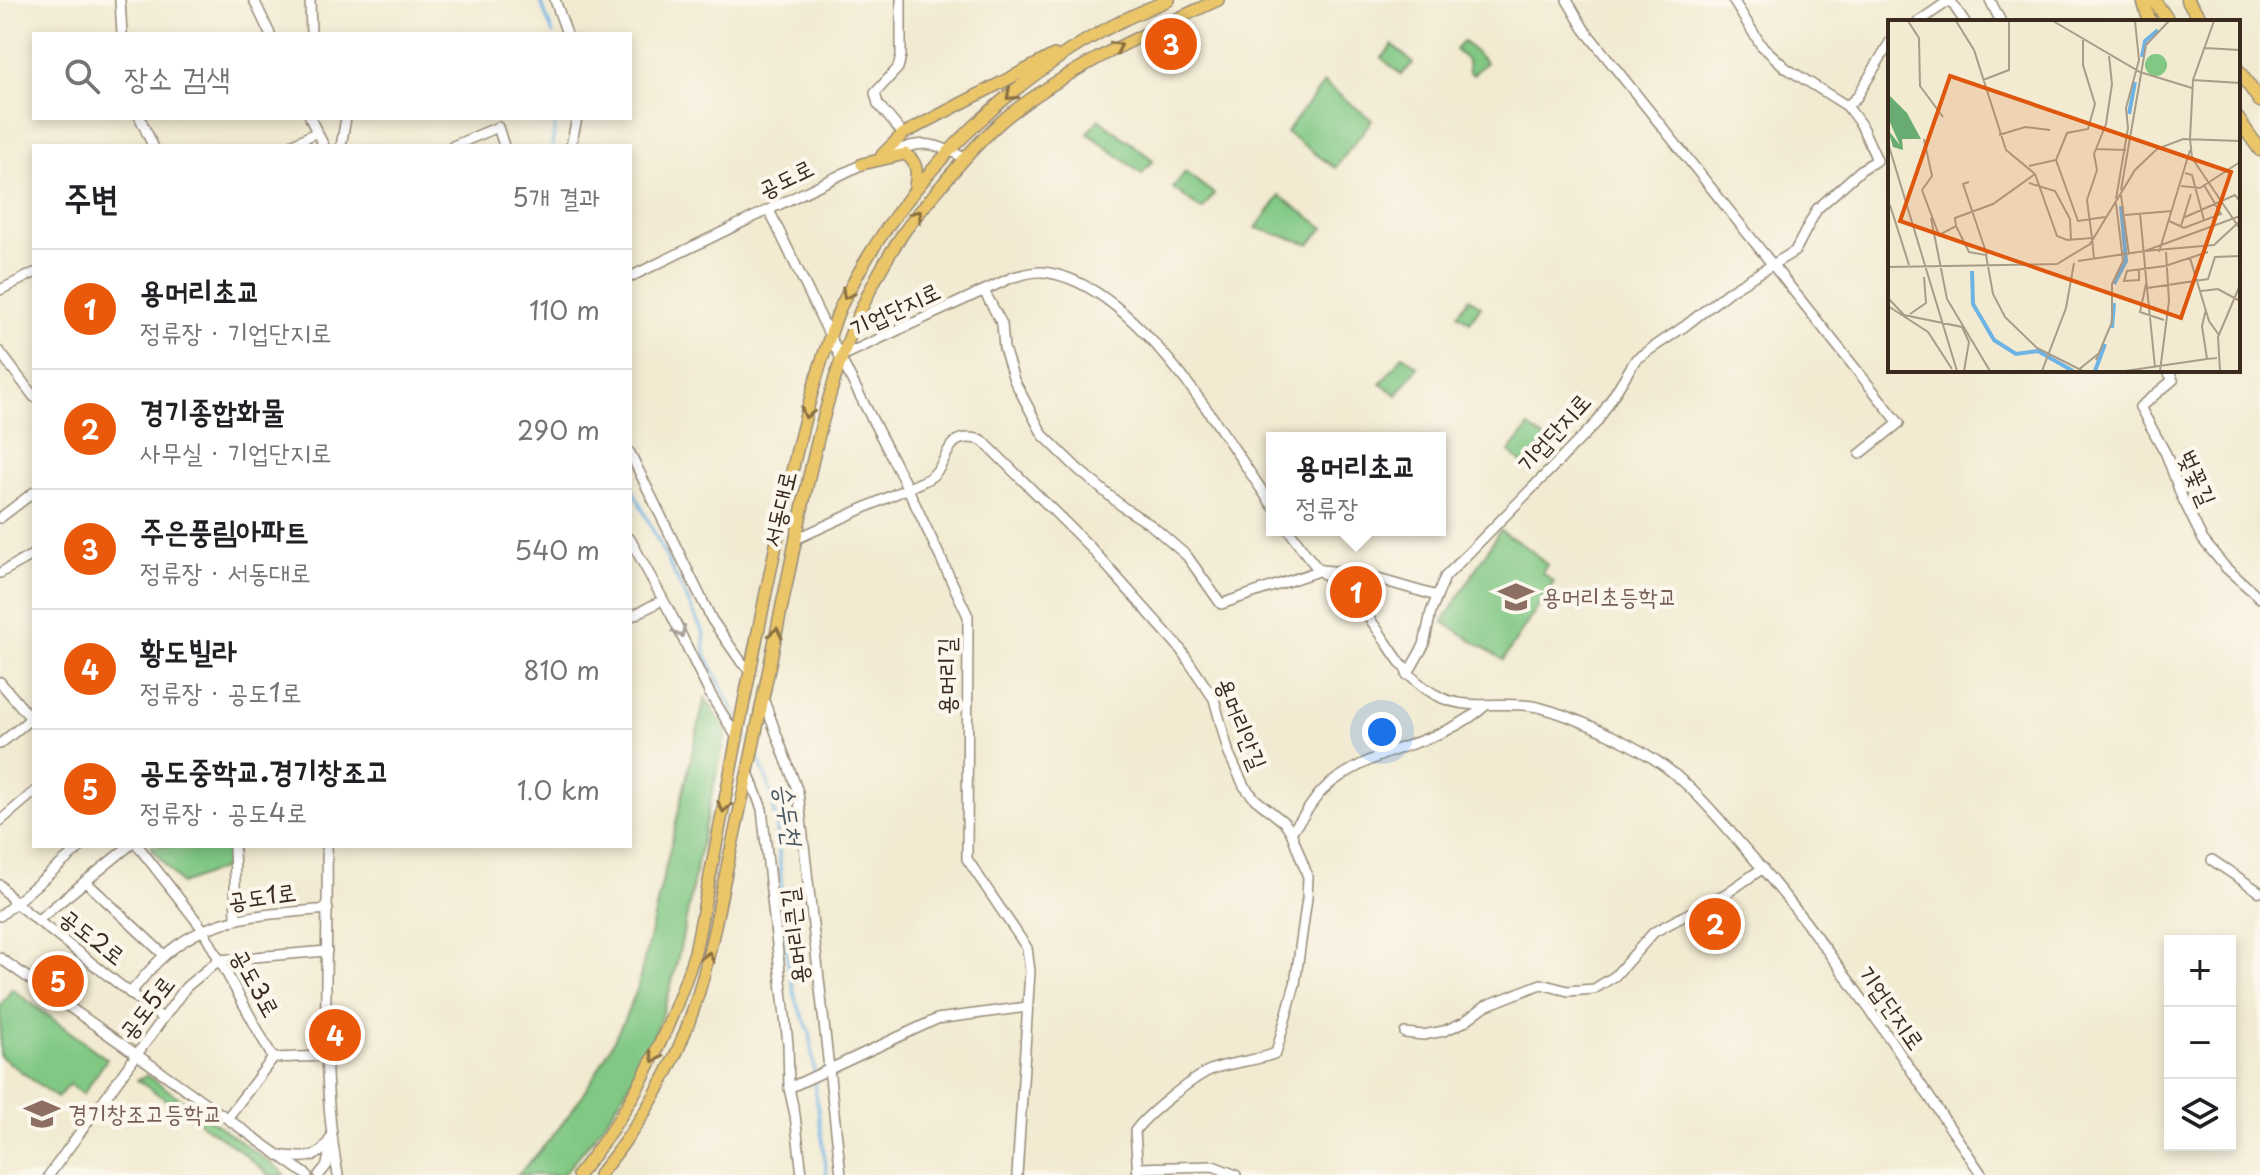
<!DOCTYPE html>
<html lang="ko">
<head>
<meta charset="utf-8">
<style>
	body { margin:0; font-family:"Playpen Sans","Poor Story",sans-serif; background:#f2f2f2; color:#202124 }
	.controls { position:absolute; right:24px; bottom:24px; display:grid; overflow:hidden; border-radius:0px; box-shadow:0 4px 12px #0003 }
	.controls button { width:72px; height:72px; display:grid; place-items:center; padding:0; border:0; border-bottom:2px solid #e0e0e0; background:#fff; color:#202124; font:40px sans-serif }
	.you { position:absolute; left:1382px; top:732px; width:28px; height:28px; margin:-20px; border:6px solid #fff; border-radius:50%; background:#1a73e8; box-shadow:0 0 0 12px #1a73e833 }
	.badge { display:grid; place-items:center; width:52px; height:52px; border-radius:50%; background:#ea580c; color:#fff; font-size:26px; font-weight:700 }
	.pin { position:absolute; translate:-50% -50%; border:4px solid #fff; box-shadow:0 2px 8px #0006 }
	.popup { position:absolute; left:1266px; top:432px; width:180px; height:104px; box-sizing:border-box; display:grid; place-content:center; border-radius:0px; background:#fff; filter:drop-shadow(0 2px 6px #0005); font-size:26px; white-space:nowrap; color:#757577 }
	.popup b { font-size:30px; color:#202124 }
	.popup::after { content:''; position:absolute; left:50%; top:100%; margin-left:-16px; border:16px solid transparent; border-top-color:#fff }
	.list { margin:0; padding:0; list-style:none }
	h2 { display:flex; justify-content:space-between; align-items:center; height:104px; margin:0; padding:0 32px; font-size:34px }
	h2 small { font-size:26px; font-weight:400; color:#757577 }
	.list li { display:grid; grid-template-columns:52px 1fr auto; gap:24px; align-items:center; box-sizing:border-box; height:120px; padding:0 32px; border-top:2px solid #e0e0e0 }
	.list b { display:block; font-size:30px; white-space:nowrap }
	.list p { margin:0; font-size:26px; white-space:nowrap; color:#757577 }
	.list em { font-size:26px; font-style:normal; color:#757577 }
	.icon { flex:none; width:44px; height:44px; fill:none; stroke:currentColor; stroke-width:2; stroke-linecap:round; stroke-linejoin:round }
	.map { position:relative; flex:none; width:2260px; height:1175px; overflow:hidden }
	.search { position:absolute; background:#fff; box-shadow:0 4px 12px #0003; left:32px; top:32px; width:600px; height:88px; display:flex; align-items:center; gap:20px; box-sizing:border-box; padding:0 28px; border-radius:0px; color:#757577; font-size:30px }
	.panel { position:absolute; background:#fff; box-shadow:0 4px 12px #0003; left:32px; top:144px; width:600px; height:704px; border-radius:0px }
	.map>svg:first-child { display:block }
	.green { fill:#80c884; stroke:#5e7951; stroke-width:2 }
	.lines { fill:none; stroke-linecap:round; stroke-linejoin:round }
	.stream { stroke:#6db4e4; stroke-width:3 }
	.minor-casing { stroke:#968a78; stroke-width:12 }
	.major-casing { stroke:#968a78; stroke-width:14 }
	.highway-casing { stroke:#968a78; stroke-width:15 }
	.minor { stroke:#fff; stroke-width:9 }
	.major { stroke:#eac669; stroke-width:11 }
	.highway { stroke:#eac669; stroke-width:12 }
	.oneway { stroke:#8a7040 }
	.oneway2 { stroke:#a79f9a }
	.labels { text-anchor:middle; stroke-width:8; stroke-linejoin:round; paint-order:stroke }
	.street-label { font-size:24px; fill:#3b2a1e; stroke:#fbf7ec }
	.education-label { font-size:24px; fill:#785e54; stroke:#fbf7ec; text-anchor:start }
	.water-label { font-size:26px; font-style:italic; fill:#4c5a63; stroke:#fbf7ec }
	.inset-river { fill:none; stroke:#6db4e4; stroke-width:4 }
	.inset-road { fill:none; stroke:#a99d89; stroke-width:2 }
	.view { fill:#df570d; fill-opacity:0.15; stroke:#df570d; stroke-width:4 }
	.inset-edge { fill:none; stroke:#3b2a1e; stroke-width:4 }
</style>
</head>
<body>
<div class="map">
<svg width="2260" height="1175" viewBox="0 0 2260 1175">
	<rect width="100%" height="100%" fill="#fbf7ec"/>
	<filter id="ink" filterUnits="userSpaceOnUse"><feTurbulence type="fractalNoise" baseFrequency=".0125" numOctaves="2"/><feDisplacementMap in="SourceGraphic" scale="16" xChannelSelector="R" yChannelSelector="G"/><feConvolveMatrix kernelMatrix="1 2 1 2 8 2 1 2 1" color-interpolation-filters="sRGB"/></filter>
	<filter id="wash" filterUnits="userSpaceOnUse"><feTurbulence type="fractalNoise" baseFrequency=".006" numOctaves="4" result="noise"/><feDisplacementMap in="SourceGraphic" scale="32" xChannelSelector="R" yChannelSelector="G"/><feGaussianBlur stdDeviation="1.8" result="paint"/><feColorMatrix in="noise" values="0 0 0 0 0 0 0 0 0 0 0 0 0 0 0 0 0 1.4 0 .05"/><feComposite in="paint" operator="in"/></filter>
	<g filter="url(#wash)">
		<rect width="100%" height="100%" fill="#f2ead1"/>
		<!-- green -->
		<g class="green">
			<polygon points="1463,41 1486,62 1473,75 1469,72 1468,61 1455,50"/>
			<polygon points="1393,45 1413,63 1401,75 1382,58"/>
			<polygon points="1324,83 1372,120 1335,168 1286,132"/>
			<polygon points="1099,119 1153,160 1142,174 1088,133"/>
			<polygon points="1185,172 1214,194 1202,210 1173,188"/>
			<polygon points="1280,196 1324,228 1310,244 1256,228"/>
			<polygon points="1469,298 1481,306 1470,322 1458,314"/>
			<polygon points="1403,355 1418,367 1397,395 1381,384"/>
			<polygon points="1529,427 1550,443 1529,469 1509,452"/>
			<polygon points="1500,530 1532,551 1547,565 1542,573 1554,582 1503,660 1443,622"/>
			<path d="M705,698L727,732C715,778 705,823 696,869C684,928 675,989 650,1045C628,1092 597,1137 562,1175H517C570,1124 609,1058 637,990Z"/>
			<polygon points="150,846 229,846 229,866 181,884"/>
			<polygon points="12,989 107,1059 83,1094 69,1084 57,1098 0,1056 0,1006"/>
			<polygon points="147,1075 279,1169 285,1175 269,1175 238,1149 137,1080"/>
		</g>
		<g class="lines">
			<!-- stream -->
			<g class="stream">
				<polyline points="540,0 553,34"/>
				<polyline points="552,146 556,118"/>
				<polyline points="630,484 704,634 705,654 737,717"/>
				<polyline points="743,727 750,741"/>
				<polyline points="756,752 770,788 777,828 788,964 796,1001 810,1033 814,1072"/>
				<polyline points="814,1080 827,1175"/>
			</g>
		</g>
	</g>
	<g filter="url(#ink)">
		<g class="lines">
			<!-- minor casing -->
			<g class="minor-casing">
				<g id="minor">
					<polyline points="120,0 122,34"/>
					<polyline points="254,0 270,34"/>
					<polyline points="310,0 311,34"/>
					<polyline points="555,0 567,34"/>
					<polyline points="901,0 901,56 898,68 875,93 878,104 903,134"/>
					<polyline points="1567,0 1584,29 1616,69 1899,423 1860,454"/>
					<polyline points="1733,0 1761,45 1786,68 1847,106 1857,97 1890,42"/>
					<polyline points="1990,0 2001,22"/>
					<polyline points="1918,22 1950,0 1965,22"/>
					<polyline points="140,118 153,146"/>
					<polyline points="310,118 317,132"/>
					<polyline points="289,146 317,132 324,146"/>
					<polyline points="341,146 346,118"/>
					<polyline points="453,146 498,127 504,146"/>
					<polyline points="571,146 577,118"/>
					<path d="M885,154C920,142 930,139 964,158"/>
					<path d="M769,210L840,357L1013,277C1022,275 1033,271 1043,272C1136,282 1222,434 1272,505"/>
					<polyline points="630,277 867,162"/>
					<polyline points="0,290 34,273"/>
					<polyline points="984,291 1002,324 1004,348 1014,380 1043,435 1079,470 1123,507 1151,525 1187,556 1221,604 1321,570 1357,573 1437,596"/>
					<polyline points="0,352 34,397"/>
					<polyline points="841,359 908,489 968,616 967,859 1027,948 1030,971 1017,1175"/>
					<polyline points="2167,370 2173,380 2140,407 2166,454 2181,495 2203,540 2226,568 2260,598"/>
					<polyline points="630,453 712,620 742,663 751,671"/>
					<polyline points="0,518 34,492"/>
					<path d="M1289,530C1297,541 1305,554 1314,564C1329,581 1347,594 1362,610C1391,641 1400,679 1442,698C1472,711 1507,700 1538,707C1573,716 1623,739 1654,759C1687,780 1715,814 1740,843C1831,945 1905,1062 1982,1175"/>
					<polyline points="630,539 672,616 710,694 738,739"/>
					<path d="M796,539L928,479C953,463 941,429 982,440L1090,547L1179,647L1214,699L1229,754L1244,786L1255,799L1285,823L1291,832L1308,877L1307,898L1295,984L1276,1053C1255,1062 1226,1062 1208,1071C1189,1081 1147,1114 1135,1131L1138,1175"/>
					<polyline points="0,573 34,554"/>
					<polyline points="630,617 657,603"/>
					<polyline points="1407,675 1424,645 1431,612 1445,577 1597,422 1636,359 1685,326 1731,290 1795,251 1817,209 1862,169 1877,160 1861,125 1847,106"/>
					<polyline points="0,682 34,722"/>
					<polyline points="763,698 798,792 841,1175"/>
					<polyline points="0,744 34,716"/>
					<polyline points="749,775 762,809 788,1044 789,1088 795,1115 802,1175"/>
					<polyline points="0,821 34,792"/>
					<path d="M1291,832C1302,820 1310,804 1321,792C1332,780 1354,768 1368,761C1409,742 1452,736 1486,705"/>
					<polyline points="138,846 202,928 273,1058 326,1056"/>
					<polyline points="234,846 236,918"/>
					<path d="M327,846C329,955 318,1067 338,1175"/>
					<polyline points="2212,860 2260,892"/>
					<polyline points="85,881 164,955"/>
					<polyline points="0,885 14,902 162,1018"/>
					<polyline points="0,916 82,846"/>
					<polyline points="38,920 129,846"/>
					<polyline points="0,958 307,1175"/>
					<path d="M130,993C141,981 151,967 164,956C211,913 268,915 328,909"/>
					<polyline points="1405,1033 1423,1035 1444,1031 1464,1022 1485,1006 1541,984 1568,991 1594,989 1615,976 1654,932 1727,893 1763,868"/>
					<polyline points="789,1088 937,1019 1027,1007"/>
					<polyline points="228,1117 273,1058"/>
					<path d="M285,1156C308,1158 320,1160 331,1137"/>
					<polyline points="1137,1168 1213,1166 1236,1175"/>
					<polyline points="49,1175 186,987 219,960 327,951"/>
					<polyline points="319,1175 327,1165 330,1148"/>
				</g>
			</g>
			<!-- major casing -->
			<g class="major-casing">
				<g id="major">
					<polyline points="882,155 903,134 1054,55"/>
					<path d="M862,164L905,154C919,163 917,172 915,188"/>
					<path d="M578,1175C633,1109 669,1034 695,952C723,813 748,674 778,536C792,470 806,405 828,342C832,331 835,319 840,308C905,174 1029,54 1169,0"/>
					<path d="M599,1175C643,1122 677,1064 697,998C712,951 719,902 730,854C751,761 769,666 789,572C813,457 834,335 902,235C912,220 925,206 937,191C959,164 982,137 1009,115C1073,65 1145,34 1218,0"/>
				</g>
			</g>
			<!-- highway casing -->
			<g class="highway-casing">
				<g id="highway">
					<polyline points="2143,0 2150,22"/>
					<polyline points="2154,0 2169,22"/>
					<polyline points="2187,0 2203,22"/>
					<polyline points="2238,70 2260,101"/>
					<polyline points="2238,119 2260,150"/>
				</g>
			</g>
			<!-- minor -->
			<use href="#minor" class="minor"/>
			<!-- major -->
			<use href="#major" class="major"/>
			<!-- highway -->
			<use href="#highway" class="highway"/>
		</g>
		<!-- one-way arrows -->
		<defs><path id="oneway-chevron" d="M-2-3.5L2.5 0L-2 3.5" fill="none" stroke-width="1.6" stroke-linecap="round" stroke-linejoin="round" transform="scale(2)"/></defs>
		<g class="oneway">
			<use href="#oneway-chevron" transform="translate(1117 47) rotate(-26)"/>
			<use href="#oneway-chevron" transform="translate(1011 95) rotate(138)"/>
			<use href="#oneway-chevron" transform="translate(917 215) rotate(-51)"/>
			<use href="#oneway-chevron" transform="translate(847 294) rotate(118)"/>
			<use href="#oneway-chevron" transform="translate(807 413) rotate(105)"/>
			<use href="#oneway-chevron" transform="translate(776 633) rotate(-78)"/>
			<use href="#oneway-chevron" transform="translate(724 807) rotate(101)"/>
			<use href="#oneway-chevron" transform="translate(708 957) rotate(-76)"/>
			<use href="#oneway-chevron" transform="translate(655 1057) rotate(116)"/>
		</g>
		<use class="oneway2" href="#oneway-chevron" transform="translate(680 632) rotate(64)"/>
	</g>
	<!-- icons -->
	<defs>
		<g id="school-bare" transform="scale(2.76)"><path d="M0-5L7-2L0 1L-7-2ZM-4 1L0 2.5L4 1V4Q0 6-4 4Z" fill="#8d6e63" stroke="#fbf7ec" stroke-width="2.5" paint-order="stroke"/></g>
	</defs>
	<g fill-rule="evenodd">
		<use href="#school-bare" x="1516" y="597"/>
		<use href="#school-bare" x="42" y="1114"/>
	</g>
	<g class="labels">
		<!-- street labels -->
		<g class="street-label">
			<text transform="translate(786 179) rotate(-26)" y="8">공도로</text>
			<text transform="translate(895 310) rotate(-25)" y="8">기업단지로</text>
			<text transform="translate(1554 433) rotate(-48)" y="8">기업단지로</text>
			<text transform="translate(2197 478) rotate(67)" y="8">벚꽃길</text>
			<text transform="translate(780 509) rotate(-77)" y="8">서동대로</text>
			<text transform="translate(947 676) rotate(-90)" y="8">용머리길</text>
			<text transform="translate(1241 724) rotate(68)" y="8">용머리안길</text>
			<text transform="translate(262 897) rotate(-8)" y="8">공도1로</text>
			<text transform="translate(795 936) rotate(-97)" y="8">용머리큰길</text>
			<text transform="translate(92 937) rotate(38)" y="8">공도2로</text>
			<text transform="translate(255 983) rotate(61)" y="8">공도3로</text>
			<text transform="translate(147 1008) rotate(-52)" y="8">공도5로</text>
			<text transform="translate(1891 1008) rotate(55)" y="8">기업단지로</text>
		</g>
		<!-- education labels -->
		<g class="education-label">
			<text x="1542" y="605">용머리초등학교</text>
			<text x="68" y="1122">경기창조고등학교</text>
		</g>
		<!-- water labels -->
		<g class="water-label">
			<text transform="translate(788 814) rotate(81)" y="9">승두천</text>
		</g>
	</g>
	<!-- overview -->
	<g transform="translate(1888 20)">
		<rect width="352" height="352" fill="#f2ead1"/>
		<path d="M257 45a11 11 0 1 1 22 0a11 11 0 1 1-22 0Z" fill="#80c884"/>
		<path d="M0,74L19,93L33,119H14L15,130L5,127L0,110L12,125L0,98Z" fill="#68ac72"/>
		<path class="inset-river" d="M254,37L257,21L270,10M241,94L247,62M84,251L85,284L106,320L128,334L150,331L185,351M226,264L238,241L233,186M224,308L226,283M207,351L217,324"/>
		<path class="inset-road" d="M20,1L31,18L32,66L55,97M68,1L86,30L118,130L147,154L169,216L179,220L204,218L206,239M165,1L252,52L304,68M195,20V45L207,84L200,109L179,113L168,140L190,201L217,197M317,28L352,30M95,60L121,50V1M305,60L352,63M111,115L137,107L162,110M302,119L304,138L352,209M302,119L305,60L326,1M0,123L69,351M208,129L238,130M141,146L168,140M297,153L304,155L316,200M81,162L75,164L99,235M141,163L167,171L182,199L183,220M293,166L312,168L352,142M34,170L51,215L68,206L81,232L98,235L105,274L117,297L149,328L195,351M34,170L44,156L36,119M233,170L258,25L281,1M233,175L241,235M228,179L240,108L238,88L251,40L247,1M2,185L21,245M252,193L259,268L320,259L327,237L352,236M237,195L284,191M43,198L59,279L102,351M295,198L347,175L352,181M281,201L296,208L333,194L316,165M68,206L67,198L105,184L147,154M293,206L303,174M204,218L199,180L209,150L206,134L218,104L224,64L221,36M257,231L326,225L352,201M271,232L302,130M302,238L321,301L331,315M190,241L257,231L352,196M0,247L169,244L202,224L247,150L269,129L295,119L352,121M251,250V260L236,261L239,251L277,246L320,232M258,264L252,292L276,300M259,268L267,347M313,271L330,269L352,281M0,278L16,295L74,307L81,322L76,351M0,286L40,312L64,349M318,289L314,306L319,339L329,338M22,294L38,283L36,257M208,340L224,302V264L235,241L228,183M154,351L178,288L186,243M189,351L210,334M237,351L319,339M272,351L281,281L278,232M332,351L330,317L352,265"/>
		<path class="view" d="M62,56L343,152L293,298L12,201Z"/>
		<rect width="352" height="352" class="inset-edge"/>
	</g>
</svg>
<div class="controls">
<button>+</button>
<button>−</button>
<button><svg class="icon" aria-label="layers" viewBox="0 0 24 24"><path d="M12 4l9 5-9 5-9-5zM3 14l9 5 9-5"/></svg></button>
</div>
<div class="you"></div>
<div class="pin badge" style="left:1356px;top:592px">1</div>
<div class="popup"><b>용머리초교</b>정류장</div>
<div class="pin badge" style="left:1715px;top:924px">2</div>
<div class="pin badge" style="left:1171px;top:44px">3</div>
<div class="pin badge" style="left:335px;top:1035px">4</div>
<div class="pin badge" style="left:58px;top:981px">5</div>
<div class="search"><svg class="icon" aria-label="search" viewBox="0 0 24 24"><circle cx="10" cy="10" r="6"/><path d="M15 15l6 6"/></svg>장소 검색</div>
<section class="panel">
<h2>주변<small>5개 결과</small></h2>
<ul class="list">
<li><span class="badge">1</span><div><b>용머리초교</b><p>정류장 · 기업단지로</p></div><em>110 m</em></li>
<li><span class="badge">2</span><div><b>경기종합화물</b><p>사무실 · 기업단지로</p></div><em>290 m</em></li>
<li><span class="badge">3</span><div><b>주은풍림아파트</b><p>정류장 · 서동대로</p></div><em>540 m</em></li>
<li><span class="badge">4</span><div><b>황도빌라</b><p>정류장 · 공도1로</p></div><em>810 m</em></li>
<li><span class="badge">5</span><div><b>공도중학교.경기창조고</b><p>정류장 · 공도4로</p></div><em>1.0 km</em></li>
</ul>
</section>
</div>
</body>
</html>
